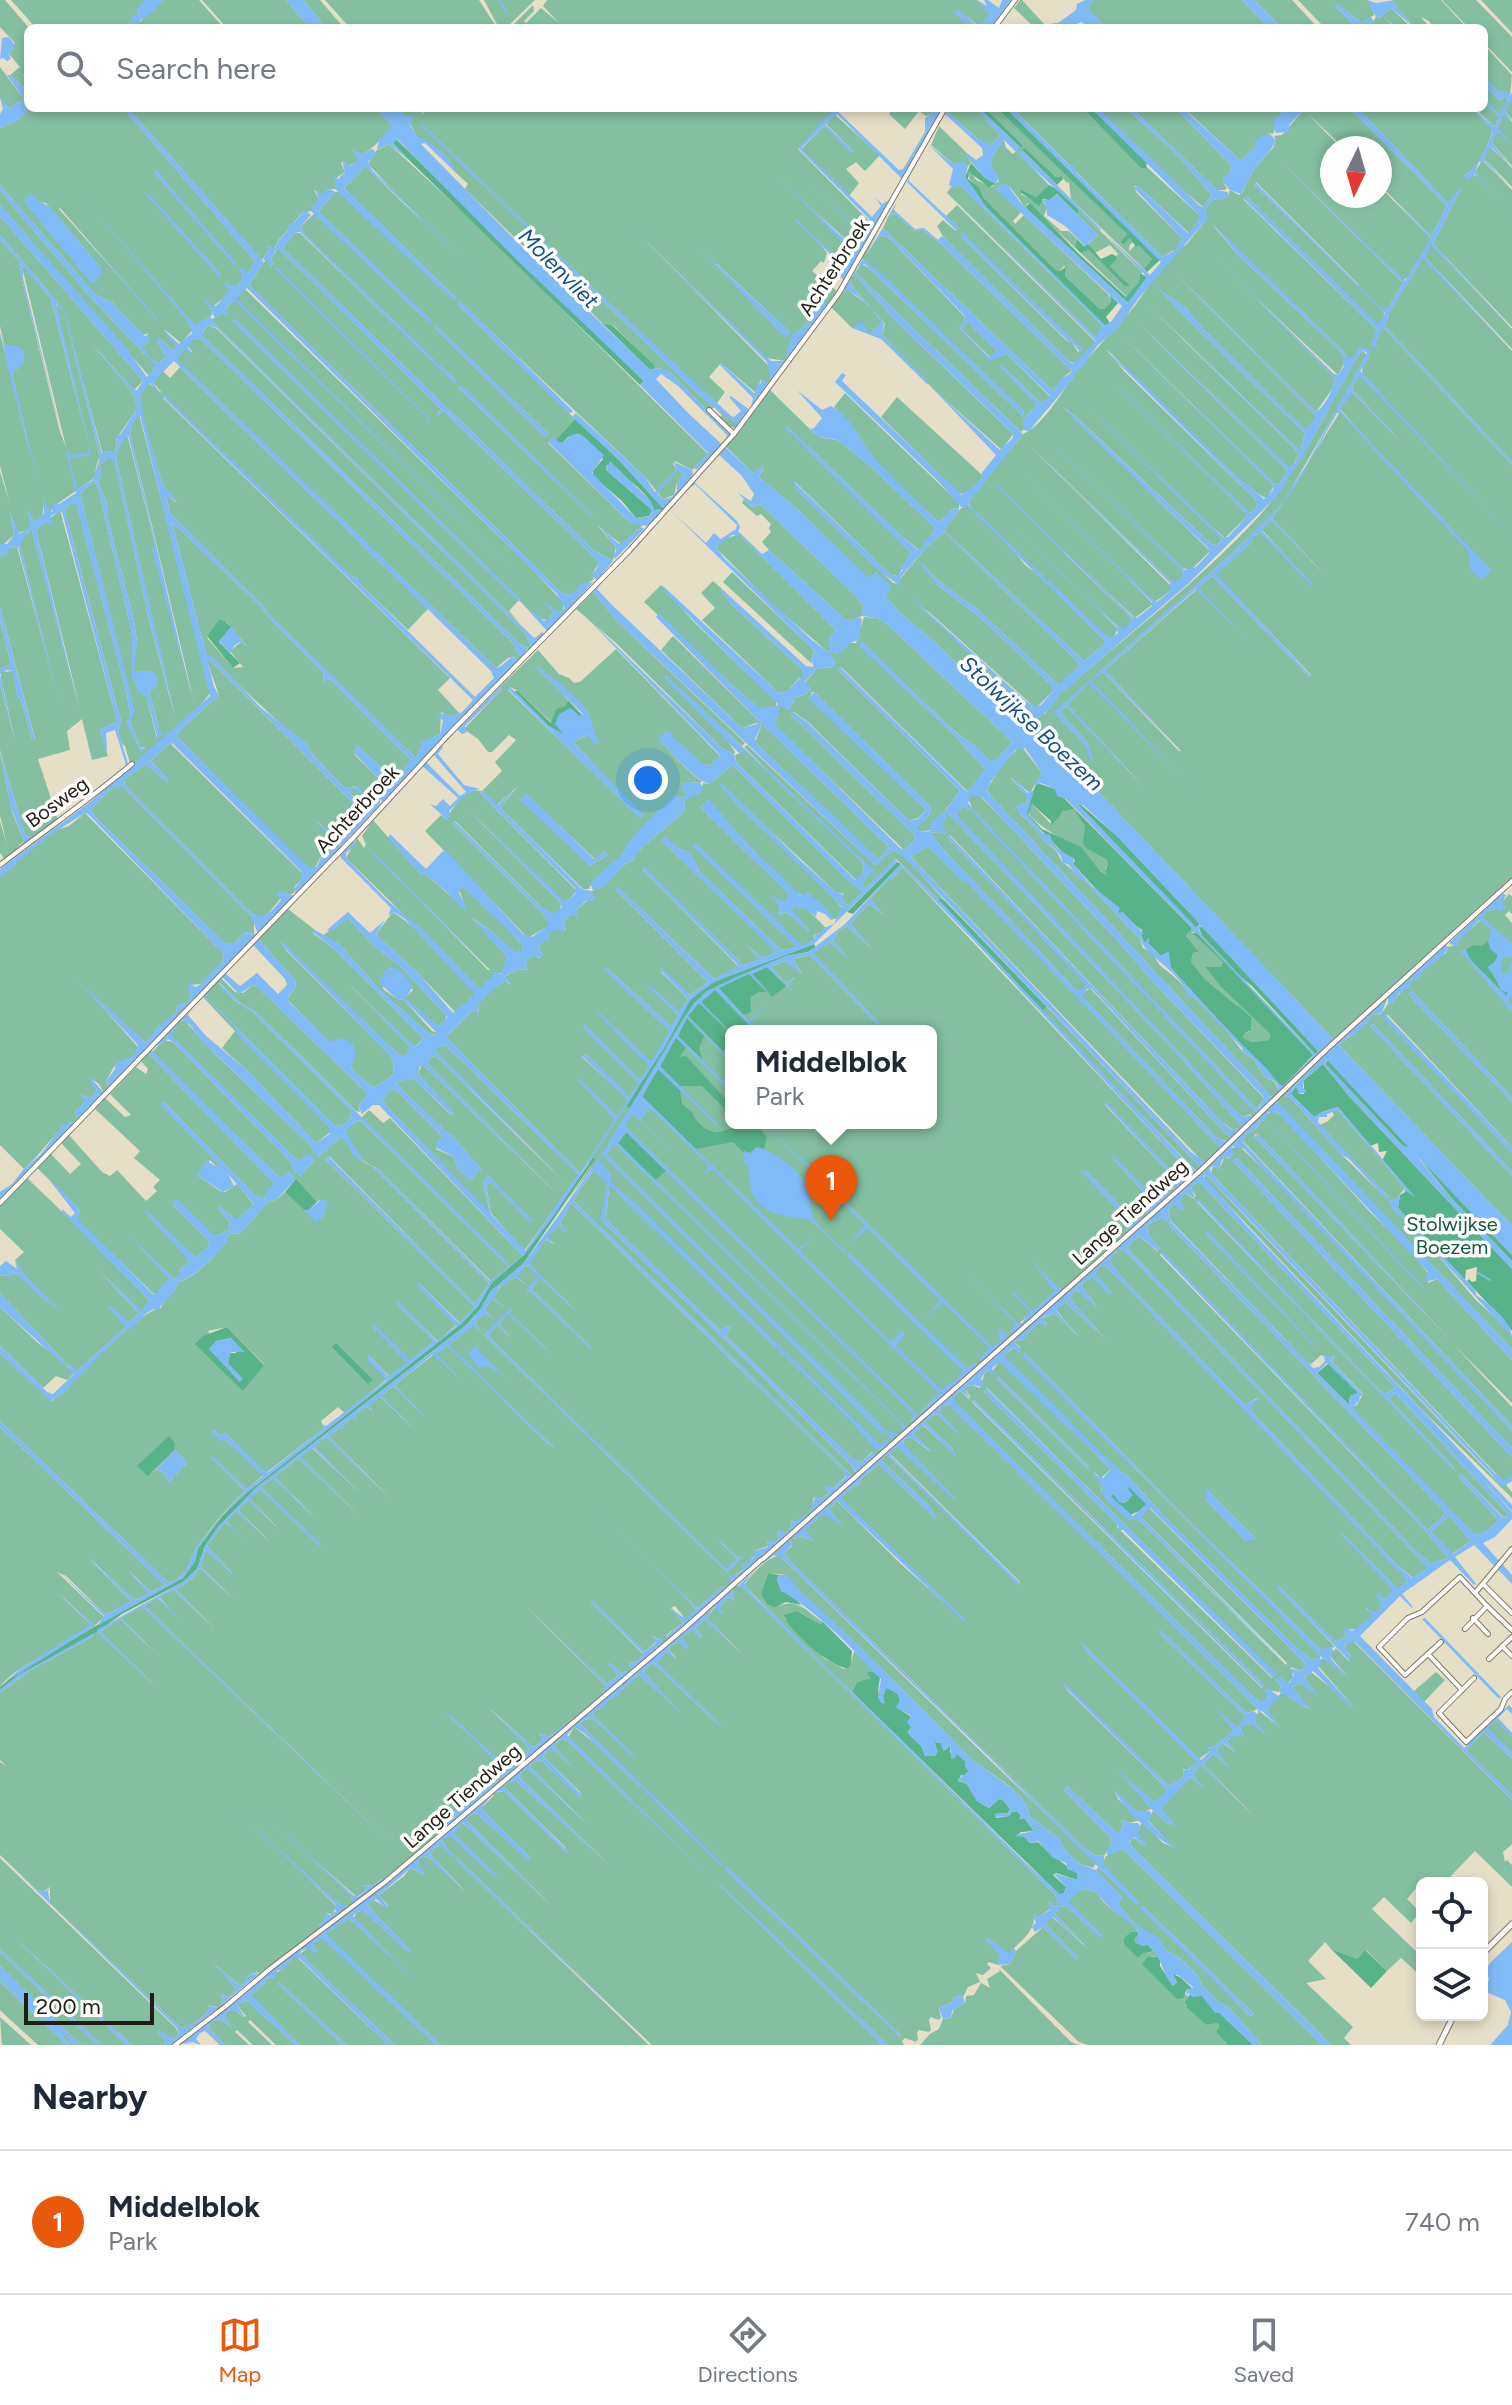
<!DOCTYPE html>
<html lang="en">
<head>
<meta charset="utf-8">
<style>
	body { margin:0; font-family:Figtree,sans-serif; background:#f6f6f7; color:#1f2937 }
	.controls { position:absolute; right:24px; bottom:24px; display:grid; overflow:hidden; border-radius:12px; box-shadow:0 4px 12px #0003 }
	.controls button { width:72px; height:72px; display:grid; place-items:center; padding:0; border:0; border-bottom:2px solid #e0e1e3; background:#fff; color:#1f2937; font:40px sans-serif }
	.compass { position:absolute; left:1320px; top:136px; width:72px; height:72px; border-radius:50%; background:#fff; box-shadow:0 4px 12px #0003; rotate:185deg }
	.scale { position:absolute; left:24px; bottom:20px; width:130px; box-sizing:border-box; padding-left:8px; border:4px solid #201d15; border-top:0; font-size:22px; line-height:28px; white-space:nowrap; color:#201d15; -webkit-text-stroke:6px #fff; paint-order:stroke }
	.you { position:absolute; left:648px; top:780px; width:28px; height:28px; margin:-20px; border:6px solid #fff; border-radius:50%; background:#1a73e8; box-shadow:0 0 0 12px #1a73e833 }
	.badge { display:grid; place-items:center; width:52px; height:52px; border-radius:50%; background:#ea580c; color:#fff; font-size:26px; font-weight:700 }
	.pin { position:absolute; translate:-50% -66px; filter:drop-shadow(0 2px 4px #0008) }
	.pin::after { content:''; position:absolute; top:42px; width:28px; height:24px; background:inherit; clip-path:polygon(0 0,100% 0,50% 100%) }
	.popup { position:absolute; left:725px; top:1025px; width:212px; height:104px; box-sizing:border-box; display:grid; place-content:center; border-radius:12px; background:#fff; filter:drop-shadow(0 2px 6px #0005); font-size:26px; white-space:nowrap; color:#747a83 }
	.popup b { font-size:30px; color:#1f2937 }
	.popup::after { content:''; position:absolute; left:50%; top:100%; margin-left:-16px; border:16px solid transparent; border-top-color:#fff }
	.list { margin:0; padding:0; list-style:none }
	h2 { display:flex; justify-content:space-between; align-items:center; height:104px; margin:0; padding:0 32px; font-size:34px }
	h2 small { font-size:26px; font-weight:400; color:#747a83 }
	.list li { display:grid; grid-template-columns:52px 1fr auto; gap:24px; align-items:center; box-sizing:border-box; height:144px; padding:0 32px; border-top:2px solid #e0e1e3 }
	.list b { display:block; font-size:30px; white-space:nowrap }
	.list p { margin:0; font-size:26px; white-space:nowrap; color:#747a83 }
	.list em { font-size:26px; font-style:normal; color:#747a83 }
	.icon { flex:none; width:44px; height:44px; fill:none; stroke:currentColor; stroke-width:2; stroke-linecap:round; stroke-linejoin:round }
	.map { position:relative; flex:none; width:1512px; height:2045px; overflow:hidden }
	.search { position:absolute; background:#fff; box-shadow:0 4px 12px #0003; left:24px; right:24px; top:24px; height:88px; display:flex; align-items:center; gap:20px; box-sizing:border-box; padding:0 28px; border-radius:12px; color:#747a83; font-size:30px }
	.sheet { height:248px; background:#fff }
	nav { display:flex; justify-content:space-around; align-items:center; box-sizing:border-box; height:112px; border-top:2px solid #e0e1e3; background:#fff; font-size:22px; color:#747a83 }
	nav a { display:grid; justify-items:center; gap:4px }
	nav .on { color:#ea580c }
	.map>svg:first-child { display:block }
	.green { fill:#84bfa2; fill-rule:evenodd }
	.forest { fill:#58b28a; fill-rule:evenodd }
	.water { fill:#81bbf7; fill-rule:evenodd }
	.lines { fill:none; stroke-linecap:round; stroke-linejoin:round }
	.stream { stroke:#81bbf7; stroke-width:2 }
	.canal { stroke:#81bbf7; stroke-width:5 }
	.street-casing { stroke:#807964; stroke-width:6 }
	.secondary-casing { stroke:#807964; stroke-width:7 }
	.street { stroke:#fff; stroke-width:4 }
	.secondary { stroke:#fff; stroke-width:5 }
	.labels { text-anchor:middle; stroke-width:7; stroke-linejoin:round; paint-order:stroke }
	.street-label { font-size:20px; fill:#201d15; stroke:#fff }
	.park-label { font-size:20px; fill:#145a3f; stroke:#fff }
	.water-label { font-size:22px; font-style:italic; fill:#125086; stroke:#fff }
</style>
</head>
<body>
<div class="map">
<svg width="1512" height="2045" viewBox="0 0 1512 2045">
	<rect width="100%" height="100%" fill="#e6dfc8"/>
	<!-- green -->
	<g class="green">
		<polygon points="0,0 5,0 29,28 28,71 23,75 28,81 28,91 10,75 20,67 9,54 15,43 0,27"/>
		<polygon points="11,0 144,0 145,2 137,10 138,15 132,16 132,20 123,28 36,28"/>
		<path d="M163,0H199L224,28H135C143,17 152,10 163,0Z"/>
		<polygon points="202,0 286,0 310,28 227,28"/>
		<polygon points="303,0 320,0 344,28 327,28"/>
		<polygon points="325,0 479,0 497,28 350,28"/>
		<polygon points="484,0 535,0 506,28 499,28"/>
		<polygon points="547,0 977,0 990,14 980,27 958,10 955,13 971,28 510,28 533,5 534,11 524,21 526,23 541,8 559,23 543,6"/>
		<polygon points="1020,0 1022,0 1048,28 1035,28 1014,8"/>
		<polygon points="1094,0 1242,0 1269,28 1106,28 1089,10 1088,6"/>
		<polygon points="1254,0 1292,0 1318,28 1282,28"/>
		<polygon points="1298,0 1367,0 1374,9 1374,15 1362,23 1338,4 1335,6 1357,28 1325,28"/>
		<polygon points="1394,0 1441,0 1467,28 1434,28 1429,21 1421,17 1430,28 1415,28 1394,4"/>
		<polygon points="1442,0 1476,0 1512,37 1512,72 1484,43 1484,28 1469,28"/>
		<polygon points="1481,0 1512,0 1512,33"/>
		<polygon points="1391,8 1412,28 1396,28 1387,19 1394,28 1369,28 1376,17 1380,18"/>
		<polygon points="1484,45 1512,75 1510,96 1504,91 1500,94 1484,77"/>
		<polygon points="0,67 24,99 9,108 0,98"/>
		<polygon points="1484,84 1499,100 1507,97 1508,105 1512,100 1512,120 1504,109 1500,115 1484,99"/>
		<polygon points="1484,103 1499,116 1495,127 1474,108 1484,108"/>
		<path d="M31,108H123L255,261L248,273L239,269L243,276L237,287L211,308L212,315L197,325L181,343L164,329L176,345L175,349L172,350L161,339L157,341L166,357L158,363L151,358L155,367L150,377L0,205V191L92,299L145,355L142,347L149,341V333L143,335L112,302L96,295L0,185V128L16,121ZM25,201L46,203L101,268V276L92,283ZM60,208L158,320L59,209Z"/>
		<path d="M128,108H377L393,127C382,139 374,147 362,155L353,149L359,160L349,166L343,161L341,163L345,172L335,179V189H329L323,195L314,190L319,199L311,208V211L302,213L278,241L274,249L268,246V250L262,260Z"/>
		<path d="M399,108H425L421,115L428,108H837L798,149L870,222L864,231L855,226L862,235L860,247L856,249L775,174C791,190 849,237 850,258L846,261L821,245L827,253L824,263L821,261L812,271L837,291L843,285L824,313L826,302L813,311V319L794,335L785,361L767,358L644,239L769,366L771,382L770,384L761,379L756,393L721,363L709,377L725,392L717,403L683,374L575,270L572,271L698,394L739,425L735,428L726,425L719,418L722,415L714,407L710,412L731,435L671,373L659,368L654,369L653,365L613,325L602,323L575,296L578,295L559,273L548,265L546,268L465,189L468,184L456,173L443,153L417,137L407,118ZM716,264H717L790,332L782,334Z"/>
		<polygon points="893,108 932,108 931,114 926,116 919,111 905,129 889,114"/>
		<polygon points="949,108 976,108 1000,136 990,145 983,143 947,112"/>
		<polygon points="985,108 998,109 1069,175 1127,234 1120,242 1122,245 1130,238 1134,241 1129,246 1129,251 1137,244 1152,259 1144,269 1071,199 1069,182 1067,183 1061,176 1056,177 1025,148 1020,155 1049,185 1036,197 1021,189 1021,194 1039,205 1042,200 1047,207 1044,216 1061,231 1069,231 1077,239 1075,247 1081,252 1089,250 1126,282 1110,266 1118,254 1110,245 1095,253 1088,244 1098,235 1078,215 1079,210 1143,273 1140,273 1139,282 1127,297 1028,203 1025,207 1010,187 997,189 1021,212 1013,221 1015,224 1024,215 1109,295 1111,302 1104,309 1099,308 1065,276 1067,268 1064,266 1060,271 1056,270 983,197 975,184 970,180 968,174 971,172 976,180 992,187 999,181 990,164 994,154 1004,140 1006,148 1013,154 1023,145"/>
		<path d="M1012,108H1083L1199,215V220L1189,233L1138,186H1134L1136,192L1182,238L1178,248L1186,245L1207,219L1205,209L1213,200L1228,197L1230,190L1239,195L1242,193L1254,169L1273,148L1276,140L1274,136L1282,135L1305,108H1350L1447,206L1431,236L1380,185V148H1344L1307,113L1341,148H1332V196H1380V187L1431,238L1411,274L1403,281L1281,161L1403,283L1387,310L1383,309L1385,318L1378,325L1246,196L1243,199L1377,330L1375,343L1382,326L1512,465V884L1388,996L1385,1004L1381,1003L1329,1050L1333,1039L1078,770L1065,765L1049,746L1017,722L935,642L899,612L885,595L891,587L876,572L869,579L798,510L761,479L759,475L764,469L753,473L725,446L770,390L814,433L822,438L837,440L868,464L933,526V532L924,543V548L918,549L901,536L787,426L911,553L898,576L891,575L795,482L796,489L893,583L900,584V579L926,548L944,532L1078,662L1079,666L1060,686L977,609L935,578L922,563L939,586L982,619L1052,686L1053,691L1036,708L1032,705L929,612L920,607L1019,698L1035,716L1045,714L1059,695C1126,636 1200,581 1260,515C1301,469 1326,411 1356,359L1362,350L1367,355L1363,362L1368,360V351L1363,348L1354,358H1346L1345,353L1212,224L1236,253L1342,353L1345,362L1338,375L1252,294L1335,378L1333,388L1316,412L1173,271L1314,414V420L1306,430L1303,428L1203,329L1186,308L1158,288L1200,332L1305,433L1301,449H1298L1147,304L1295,449L1298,454L1294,464L1288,467L1134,319L1285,468L1286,474L1280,483L1275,484L1255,465L1119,333L1274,486L1267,498C1246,494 1133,373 1106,349L1125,372L1255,499L1257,506L1253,512L1248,513L1226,492L1248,515L1225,538L1209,524L1222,540L1217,545L1211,544L1074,415L1064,408L1210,551L1191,570L1182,568L1184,575L1177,582H1172L1029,445L1171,586L1170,591L1155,602L1126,576L1153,604L1135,618L1062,549L1066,555L1132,619L1126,628H1121L1101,612L1118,629L1113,638L1107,639L1008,544L1026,566L1035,572L1105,641V644L1084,661L946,532L945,528L961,508L966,506L972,509L968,502L1023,434C1043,425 1059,396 1073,378V375L1134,307L1174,250L1162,257ZM1256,182L1359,285V286L1254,185ZM1363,364L1362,373L1386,400L1359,374L1352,387L1353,390L1402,443L1351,391L1340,409L1409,486L1340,412L1283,503ZM1283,503L1272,518L1326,576L1272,521H1268L1262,530L1313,585L1261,533L1253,536L1251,543L1215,574L1311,675L1309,677L1212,576L1198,588L1237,630L1197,589L1105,670L1181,751H1179L1103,672H1099L1238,548ZM1085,685L1067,704L1144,787L1066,706L1060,712L1088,743L1085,745L1056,714Z"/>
		<polygon points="1098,108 1126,108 1177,155 1212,195 1203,207 1164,174"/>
		<polygon points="1132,108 1175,108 1231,165 1230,173 1223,182 1227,188 1225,190 1217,190"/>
		<polygon points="1191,108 1289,108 1280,114 1273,134 1269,133 1241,161 1188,112"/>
		<path d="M1358,108H1472L1493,130C1488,146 1478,168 1464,176L1478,175L1475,172L1482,160L1512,190V327L1433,244L1461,189L1448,203Z"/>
		<polygon points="834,114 880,155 865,171 856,162 846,169 859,183 849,196 801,149 824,126 853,151 827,125 826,123"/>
		<polygon points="1503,114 1512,122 1512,166 1492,143 1496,130 1499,133 1498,127"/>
		<polygon points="939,126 968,154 968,158 971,163 968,166 964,163 953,164 931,145"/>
		<path d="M389,144L478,226L708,454L692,470L675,461L673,464L676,469L675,472L679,470L683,475L677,483L674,495L663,499L645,477L460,302L458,305L575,419L555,441L552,438L548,443L630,523L644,524L621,544L598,526L616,547L613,561L592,549L283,248L294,233H300L455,383L304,233L301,226L315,213L422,316L431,321L321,214L319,211L335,192H341L454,300L456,298L344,188L364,168H367L422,221L368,164L376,151ZM436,326L549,434L548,436L545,437L435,328ZM461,386L542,466L545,471L459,388Z"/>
		<polygon points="1490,147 1512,168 1512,187 1484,158"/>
		<polygon points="961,186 1102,325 1097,338 947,193 951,187"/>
		<path d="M957,205L1096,342L1075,364L1069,361L944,238L937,226L943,220L956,231L959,228L946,216ZM960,235L1082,349L1078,352L1072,342L1067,341Z"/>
		<polygon points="894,213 915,231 922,230 939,242 1072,371 1062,378 1054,390 1050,388 883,228 888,217"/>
		<path d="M0,216L143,381L134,390L92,344L132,392L138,408L116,439L117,444L114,453L106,451L103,455L67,323L100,457C95,464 97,472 93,479L57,504L50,512L44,503L42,517L34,523L30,515V529L18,533L10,512L14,535L3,545L0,544V472L10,504L0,466V333L30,453L12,373L18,368L21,348L5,345L0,326V240L19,261L24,288L60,432L66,447L22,267H25L51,299L89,445L55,307L59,304L0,235Z"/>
		<polygon points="879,230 866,255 880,235 888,237 964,316 965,321 959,328 991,360 1007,354 1050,397 1041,403 1000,364 1037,405 1023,419 1023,430 1021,432 855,272 862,264 870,269 1023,416 1024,411 862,258"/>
		<polygon points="1431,244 1512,329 1512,349 1425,257"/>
		<polygon points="278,248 441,409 437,415 444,411 591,554 599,563 592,574 594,579 570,595 562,593 249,285 264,262 267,260 271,266 274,263 271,259"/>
		<polygon points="1423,258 1512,351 1512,462 1385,326 1390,311"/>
		<polygon points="854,274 897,322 1013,434 1002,450 933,389 882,335 885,323 872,310 882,322 869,334 858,324 852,328 831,307 846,289 870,306 852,286 850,280"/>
		<polygon points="244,288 533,570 563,602 563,612 555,610 548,620 536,618 519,600 509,611 521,625 216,325 212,319 222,314"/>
		<polygon points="968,322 997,351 990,357 961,329"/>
		<polygon points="208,325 217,329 502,610 525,633 532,649 528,651 528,648 520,644 201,334"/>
		<polygon points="196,338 203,341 512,642 519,655 524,655 519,660 515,657 508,658 496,668 176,359 185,349 193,353 188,346"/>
		<polygon points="180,367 428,609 408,630 359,583 358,578 351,576 164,396 163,398 450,678 438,690 460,714 448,716 441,712 440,734 424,742 416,758 268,614 266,609 170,513 166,495 177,503 163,486 143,419 140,395 148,383 162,393 153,382 163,371 170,378"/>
		<path d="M845,393L959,503V509L954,508L941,521L936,520C915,499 892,480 873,457C859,439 852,424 834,407Z"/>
		<polygon points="897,397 981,474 982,479 966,495 959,493 881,417"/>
		<path d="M139,414L211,692L198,708L131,767L125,746L122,744L118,731L121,721L65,511L68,505L76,502L127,695L130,716L127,723L141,752L145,748L140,747L130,721L131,718L124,669L80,494L94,481L98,488L132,634V667L137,642L134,621L108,519V506L98,482L101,475L100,465L106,459H112L115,463L148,616L175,717L116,459L120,445L127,434L155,544V557L194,702L130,433L131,426ZM136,673H149L156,687L149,691L159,727L157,739L147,698L132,678Z"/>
		<polygon points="744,499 752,507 760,504 857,597 863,605 862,616 850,621 845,619 769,550 762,542 771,532 769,528 771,524 761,514 757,516 742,503"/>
		<polygon points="60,510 117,721 100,730 108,756 92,760 82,719 67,731 70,750 38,759 58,820 33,838 25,835 0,750 0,685 15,741 1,678 1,672 14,671 17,696 21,700 32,740 35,739 0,607 0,556 10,548 17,547 52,674 20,545 20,541 30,530 32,531 80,709 36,530"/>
		<path d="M172,522L263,609L272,621L325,674L323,681L330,679L412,761L399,774L391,777L357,745L354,754L383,783L380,793V804L373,801L367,809L349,792L354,787L364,797L357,786L345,788L311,753L308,745L286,729L206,654ZM219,621L227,623L247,646L241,642L230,651L243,667L233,668L208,639L207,636Z"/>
		<polygon points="739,534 836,630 829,638 831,650 828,652 772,604 717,549 717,546 725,539"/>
		<polygon points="732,572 815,651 811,659 812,664 723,582"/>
		<polygon points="713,581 722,589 721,591 732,605 802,669 805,677 803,679 799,678 788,691 779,693 702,620 715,608 701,593"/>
		<polygon points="661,585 692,620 776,701 776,706 761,709 735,688 644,602"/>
		<polygon points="593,592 618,622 745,743 742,746 666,676 665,678 726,738 735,752 734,754 722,748 616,643 576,609"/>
		<path d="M864,617L877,618L887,624L1012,742L996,760H989C978,746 963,739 950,727C921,700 892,671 863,643L860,646L954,735L985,769L968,792L841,667L837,669L960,791L930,830L920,832L916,828L930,814L931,807L814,692H812L809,698L926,810L918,818L909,821L808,722L794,712L791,715L914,835L915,840L904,850L775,725L779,705L789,710L796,697L805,695L811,689L805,683L816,669L833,667L836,664L830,653L832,651L837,654L850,643H856Z"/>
		<polygon points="0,620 11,664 0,669"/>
		<polygon points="673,636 761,723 759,724 756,723 742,728 661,650"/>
		<path d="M616,649L720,756L710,765L703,764L666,732L660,741C671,752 690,775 702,781L700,783L691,782L686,796L682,798L674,797C655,814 637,831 623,853C614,867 594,874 589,889H583L500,808L517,787L497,805L483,791L480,793L577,891L566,902L561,899L466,808L561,903L560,911L553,915L541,907L455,821L452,823L544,915L550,925L528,938L425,831L441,815L447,820C451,807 461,798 471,790L482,791L502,771L495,762L516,740L509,735L492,752H488L478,739L464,729L501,690L500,687L538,650L559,674L569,678L574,683L580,682ZM537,666L586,709L591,729L588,735L573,742L643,816L640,818L508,690L510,687L518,691L552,723L556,709L565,706L568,700ZM526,794L595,859L605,851L608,855L590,866L521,800Z"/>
		<polygon points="207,661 211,661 361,811 358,818 353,823 342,818 351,832 338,839 315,820 340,846 343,846 339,850 334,848 322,854 315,868 309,868 299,860 177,737 177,733 219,695"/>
		<polygon points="762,724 889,847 878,860 755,742"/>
		<polygon points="170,743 303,874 302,879 295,886 294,893 281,898 266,916 260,917 251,913 125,785 124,780 146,764 168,783 168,779 151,761"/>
		<polygon points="747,745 874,864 876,865 893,850 907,859 945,901 935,896 896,859 867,887 864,887 862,883 873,870 835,835 864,864 862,875 856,880 736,762 735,755 746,751 810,812 744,747"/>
		<path d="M1022,747L1042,773L1030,793L1010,777L1028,798L1026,804L1022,803L1017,807L1020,815C1028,819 1040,832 1043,841C1054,846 1058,853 1062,862C1073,868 1076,877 1085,881L1139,938L1143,948C1155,952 1154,959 1161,966C1170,974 1184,982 1188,995L1196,999L1226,1030L1243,1052L1254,1060L1265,1077L1275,1082L1279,1092L1319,1054H1324L1284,1097L1288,1096L1296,1104L1341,1154L1387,1199L1389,1197L1320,1125L1328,1121L1334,1115L1332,1111L1338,1110L1405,1188L1396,1199L1389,1201L1393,1209L1398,1212L1417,1231L1475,1299L1507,1329L1512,1337V1349L1277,1102L1203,1173L974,1374L965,1385L960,1386L852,1481L836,1497V1500L830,1502L815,1514L817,1517L815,1519H810L792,1536L795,1539L801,1536L813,1541L805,1530L824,1513L842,1525L829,1509L837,1501L901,1564L965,1621L840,1498L854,1486L859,1485L860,1480L879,1464L936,1519L931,1508L882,1461L884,1456H888L1019,1585L1020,1582L889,1453L897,1446L955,1498L903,1445L904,1439L911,1437L931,1452L913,1433L923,1425L955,1455L952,1448L925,1422L935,1414L938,1415L958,1434L940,1412L941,1407L949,1404L1258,1709L1247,1713L1160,1630L1162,1636L1245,1716L1238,1728L1220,1713L1234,1731L1212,1748L1208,1747L1210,1751L1199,1759L1082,1643L1085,1650L1198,1762L1188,1770L1183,1769L1184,1776L1172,1785L1167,1784L1064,1683L1067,1690L1166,1788V1792L1155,1803L1123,1775L1151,1809L1141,1813L1137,1811L1115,1791L1118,1799L1140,1820L1129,1823L1121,1820L1123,1827L1120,1831H1115L1067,1786L1064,1790L1110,1837L1111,1844L1104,1856L1095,1855L1083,1847L783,1554L792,1546V1542L788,1539L736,1586H741L811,1653L744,1585C753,1573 764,1560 777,1556L784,1560L1096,1863L1093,1868L1080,1864L1065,1851L1060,1839L1030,1817C1029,1814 1029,1810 1027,1807C1017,1785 983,1771 967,1755C911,1696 852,1639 792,1584L791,1579L785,1575L768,1573L761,1594L767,1604L774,1608C798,1596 804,1610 823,1622L820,1624L797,1611L784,1618L825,1659L844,1669L851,1664L854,1651L876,1672H868L870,1678L857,1682L852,1692L815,1658L1057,1897L1058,1905L1055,1907L1050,1902V1909L1039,1917L1034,1914C1036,1932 1020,1941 1008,1954L986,1937L1001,1956L998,1965L989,1962L987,1964L991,1968L983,1975L976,1973L980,1982L968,1987L963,1997L955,1996L951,2003L939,2008L941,2018L938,2020L931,2017L929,2020L931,2030L929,2032L919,2030L917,2033L918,2039L916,2042L905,2038L902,2041L904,2045H888L714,1879L882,2045H652L457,1858L456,1860L649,2045H441L325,1934L346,1920H351L395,1961L354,1918L357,1911H364L407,1951H411L367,1905L372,1899L386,1907L388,1905L379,1895L404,1876L410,1868L422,1874L424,1873L417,1864L422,1856L428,1857L465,1891L430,1854L435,1847L440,1846L453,1856L441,1840L450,1835L498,1877L453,1833L462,1822L552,1906L467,1821L468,1816L476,1813L530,1861V1857L481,1809L494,1795L493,1793L504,1791L568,1854L565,1847L505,1788L503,1786L515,1780L606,1862L519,1777L521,1772L528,1769L587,1824L530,1767L531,1763L541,1760L581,1798L580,1792L543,1756L553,1749L572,1767L555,1747L556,1743L564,1738L673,1841L568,1738L574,1727L596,1744L722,1865L580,1724L582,1721L592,1718L634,1757L592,1714L601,1707L605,1706L608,1700L619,1695L620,1691L631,1683L637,1675L642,1677L678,1710L643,1671L653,1663L721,1727L656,1662L664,1653L668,1652L677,1659L669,1650L670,1646L679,1642L688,1649L682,1637L692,1630L701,1638L702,1636L695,1628L705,1620L740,1652L707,1618L715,1607L724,1613L719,1607L729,1597L734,1601L732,1590C665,1650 596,1705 527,1763C470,1811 415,1860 355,1908L354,1912C344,1913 329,1924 324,1932L285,1959L225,2010L177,2045H170L216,2011L217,2007L208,2005L209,2009C204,2017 189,2029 180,2027L50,1903V1887L43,1892L37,1890L0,1855V1762L7,1767L0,1760V1693L31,1670L90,1638L97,1631L159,1690L100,1632L120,1619L159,1656L121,1618L142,1606L400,1852L144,1606L157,1598L171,1610L159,1597L173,1590L213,1627L176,1590L193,1578L199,1568L233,1598L201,1567L205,1550L232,1573L207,1546L225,1522L232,1527L226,1521L236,1511L271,1543L238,1510L248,1500L280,1530L249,1498L260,1489L321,1546L261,1487L273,1478L314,1517L275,1477L298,1458L358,1514L300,1457L312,1448L361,1494L314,1446L326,1437L390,1498L329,1437L339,1428L344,1429L342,1426L353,1417L356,1419L355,1415L366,1407L372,1410L369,1405L380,1397L415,1430L381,1396L393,1386L425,1417L395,1385L434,1354L459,1378L436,1354L447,1346L457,1355L449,1345L473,1325L481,1332L475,1324L484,1312L493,1319L485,1309L492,1298L504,1307L493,1297L501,1286H506L504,1283L516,1277L525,1284L517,1276L526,1265L539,1276L527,1293L530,1291L591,1349V1347L531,1289L540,1277L577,1312L529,1264L546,1239L555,1245L547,1236L559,1226L567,1232L560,1224L571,1203L844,1471L846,1476L834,1488L825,1487L829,1493L820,1499L815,1497L813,1499L812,1511L852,1476L573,1200L594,1170L592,1168L568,1200L590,1167L588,1164L600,1143L580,1173L446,1037L471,1012L476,1010L479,1014L478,1004C483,998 499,983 505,981L511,985L504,977L519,969L528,970L525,964L533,955L540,958L543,955L538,946L546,939L550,942L548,938L553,928L563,931L566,929L564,923L571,914L577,916L576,910L588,900L594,899L591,891C611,888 615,865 635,860V855L640,850L681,814L685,808L684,801L690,796L700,793L703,783L709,784L733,765L853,885L863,891L849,905L844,903L842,898L844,894L836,892L719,783L739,807L817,880L843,909L836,919H834L807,892L803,895L797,893L746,843L708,800L700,807L789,894L788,899L783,902L773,897L780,907L778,913L780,915L787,912L808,932L809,930L791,910L793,907H805L826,928L821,933L814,935V940L802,946L695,844L694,846L797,947L781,950L699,871L690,853L678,848L665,837L662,840L665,844L777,952L762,958L748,946L759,960L743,965L644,867L642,869L739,967L714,979L618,887L616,890L708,982L690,995L661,968V972L688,999L679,1012L647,985L678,1015L672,1027L608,969H604L670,1031L666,1042L690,1000L706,985L762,961L790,989L788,985L795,977L786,983L771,967L785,961L802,974L793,959L810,955L884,1031H731V1123H931V1031H887L813,953L830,942L848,958L833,941L839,930L847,926L872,949L850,923L869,904L884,915L870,899L889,878L892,879L902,867L1188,1170L1187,1178L1196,1171L1042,1011L1047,1007L1200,1167L1205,1164L911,857L928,846L961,880L965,879L986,901L1220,1147L1226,1141L1217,1138L1081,995L1090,988L1228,1136L1239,1130L1237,1128L1233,1130L1220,1120L950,835L947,837L1087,985L1078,992L943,849L930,833L940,832L945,834L942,825L948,813L1172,1048L1241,1125L1245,1126L1252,1118L1251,1114L1243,1117L1229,1105L961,822L956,813L963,806L970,810L972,808L968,798L971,794L979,795L995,811L1117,940L1156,985L1264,1098L1258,1108L1255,1107L974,811L1249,1106L1257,1113L1273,1098L991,796L987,790C994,777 1007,753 1022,747ZM597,1012L652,1063L651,1066H650ZM586,1054L629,1097L636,1088L629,1100L582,1057ZM1106,1102L1169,1168L1185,1181L1175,1191L1172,1189L1177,1184L1176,1180L1105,1105ZM1113,1156L1155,1198H1162L1165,1192L1154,1177L1171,1195L1145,1215L1152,1201L1115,1161ZM1082,1171H1086L1130,1216L1141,1218L1140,1224L1127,1232L1129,1222ZM607,1183L611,1186L609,1188L606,1219L720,1330L732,1325L726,1336L854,1460L861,1462L872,1452L875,1455L855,1472L852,1466L729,1343L602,1221ZM1060,1288L1061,1292L1012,1333L1016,1326ZM512,1308L509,1313L556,1358L508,1313L499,1324L512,1339L497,1325L488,1336L726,1569L737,1559L718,1539L738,1558L743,1556L727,1572L484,1335ZM458,1356L554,1447L548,1444ZM976,1363L977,1367L923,1413L920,1412ZM808,1514L733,1583L730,1582V1575H735L744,1568L741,1563L747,1564L754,1556V1551L768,1546L767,1541H777L778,1530L785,1533L792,1526L791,1520L795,1522ZM724,1586H728L687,1624L667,1638L666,1635L683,1623L671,1608L675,1606L686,1620L696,1610L683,1594L697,1608ZM592,1601L645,1651L656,1642L652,1635L663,1642L635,1668L630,1667L629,1663L637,1662L643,1654L591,1602ZM527,1607L607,1684L618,1676L608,1662L621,1673L627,1671L626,1675L602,1694L607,1687ZM488,1707L533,1747L543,1740L539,1733L548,1737L566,1725L503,1778L506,1770L446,1713L507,1767L511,1768L517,1763L518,1758L505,1745L520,1757H523L529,1748ZM489,1773L498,1781L438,1835L441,1828L439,1822L445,1825L456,1815L451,1809L457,1812L466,1806L467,1801L464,1796L473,1799L491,1784L493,1781L487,1775ZM284,1854L341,1906H348L347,1908L323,1926L319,1925L327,1917L326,1913L332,1914L337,1907ZM307,1854L357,1897L366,1890L364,1885L373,1886L381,1879L383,1881L353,1905L351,1896ZM727,1867L901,2035L900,2037L725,1869ZM214,1964L241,1986L249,1978L248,1975L259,1972L251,1983L220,2006L223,2000L221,1994L229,1997L236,1988Z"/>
		<polygon points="0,752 12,812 24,841 5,860 0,853 0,821 7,845 0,815"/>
		<polygon points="113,787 123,787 251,916 254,921 254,934 245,932 235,943 225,943 94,816 91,809"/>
		<path d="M1032,804L1051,824L1061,810L1074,809L1084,822L1089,850L1106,859L1108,864L1105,869L1108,876C1099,872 1093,862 1085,855C1066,838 1046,834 1028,813Z"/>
		<path d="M85,813L224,954L222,964L202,984L188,985L191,993L188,1002L177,1006L176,1013L159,1026L146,1043L89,992L138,1047L135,1056L115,1065L106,1081L109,1088L104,1093L99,1084L90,1078L97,1091L90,1098L81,1095L86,1100L75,1111L78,1120L74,1123L70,1121C53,1134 41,1154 24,1169L0,1145V876L54,831L69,826Z"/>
		<path d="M373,820L421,875H426L466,909L459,889L461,886L465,887L522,944L523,948L516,954L493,932L472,918L507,957L503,972L493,976L480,989L346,858L357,838L364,848L366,844L362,836ZM374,853L490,970H488Z"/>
		<path d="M1509,894L1512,896V914L1509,911L1505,915L1512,923V1097L1412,991L1408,994L1512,1102V1147L1388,1015L1383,1017L1512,1153V1171L1373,1024L1370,1026L1512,1176V1226L1339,1045L1366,1024L1372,1015L1381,1014L1388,1004H1393C1398,991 1433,959 1446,953L1448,947L1457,945V941L1481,920L1487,911L1496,909Z"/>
		<polygon points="288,909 315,930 313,933 333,948 423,1038 416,1046 410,1043 348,983 410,1047 407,1055 399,1055 281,942 286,950 390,1055 394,1062 393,1075 373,1088 352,1069 340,1039 330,1043 287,999 295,988 296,981 258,939"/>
		<path d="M393,912C424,932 449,964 475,992L474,996L456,1013L418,973L376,934Z"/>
		<polygon points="348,918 374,946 401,967 446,1015 446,1019 438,1026 434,1025 405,998 413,990 392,967 384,972 383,989 397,999 404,1000 432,1031 439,1033 439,1035 429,1034 382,992 339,944 322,936"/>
		<polygon points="1190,931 1223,962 1221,967 1205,967 1221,987 1270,1034 1269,1040 1251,1042 1243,1038 1245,1033 1249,1032 1237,1005 1205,979 1191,962 1193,953 1199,952 1186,936"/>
		<path d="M220,977L235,992L243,993L253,985L257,987L362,1088L367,1095L358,1106L360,1112L356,1111L256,1012L239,1002L219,982C226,998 241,1004 254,1013L351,1110C352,1119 344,1128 334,1125L207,998L330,1128L332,1131L316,1143L314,1141L247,1070L222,1048L235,1031L203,997Z"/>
		<path d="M180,1020L186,1022L214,1053L312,1147L319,1157L341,1136C357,1149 347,1155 372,1166L489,1283L475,1304L330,1157L325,1159L475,1307L460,1323L419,1283L417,1284L456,1325L438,1341L397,1301V1304L434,1341L410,1361L373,1324V1327L408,1363L389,1376L369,1356V1361L387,1379L345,1413L338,1407L321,1421L324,1428L266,1473L225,1433L219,1435L213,1429L211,1433L226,1440L263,1475L247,1489L212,1456V1458L245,1491C227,1508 214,1524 199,1544C186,1562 194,1571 169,1583L0,1421V1353L52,1401C74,1382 139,1310 161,1308C164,1297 176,1294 178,1282C196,1278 221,1251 230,1234L241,1233L269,1201L276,1200L285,1192L317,1222L324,1215L325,1206L319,1200L317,1202L289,1172L280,1178L278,1176L152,1052L164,1040L173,1042L291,1162L300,1176L314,1161L298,1160L291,1154L172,1037V1032ZM227,1327L264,1364L243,1391L208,1331ZM175,1446V1450L187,1463L169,1482L165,1474L156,1469L148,1476Z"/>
		<polygon points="445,1045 579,1175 524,1251 491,1213 486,1185 491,1182 532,1222 489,1176 483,1182 489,1209 487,1211 381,1100 394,1088 443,1137 436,1149 454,1157 457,1168 471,1180 481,1169 452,1135 446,1132 396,1083 413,1078 447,1111 452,1115 454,1113 418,1074 422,1064 557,1194 428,1064 430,1057 436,1056 563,1181 438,1053 438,1048"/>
		<polygon points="148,1053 274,1183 264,1200 256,1196 163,1101 161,1104 219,1165 217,1167 210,1160 197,1175 220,1191 225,1192 237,1184 254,1205 239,1218 234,1218 220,1207 218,1209 229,1221 230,1230 215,1236 172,1204 209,1241 208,1247 195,1257 145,1210 190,1261 179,1271 179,1277 174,1279 139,1246 170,1279 155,1295 77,1220 80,1211 78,1207 37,1168 51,1154 70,1174 81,1164 61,1143 69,1135 102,1172 110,1176 117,1170 146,1201 157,1191 153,1187 160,1180 134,1158 140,1151 95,1109 105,1098 125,1117 131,1115 110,1094 136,1067 146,1074 148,1069 141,1061"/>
		<polygon points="369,1110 383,1123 390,1118 523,1256 510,1266 361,1118"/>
		<path d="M1274,1111L1283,1117L1369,1211L1408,1249L1428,1273V1283L1437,1279L1512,1360V1403L1454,1345L1512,1407V1426L1243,1141L1246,1134L1254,1131L1262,1121L1266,1120V1114ZM1255,1134H1258L1452,1342L1254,1136Z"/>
		<polygon points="358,1120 361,1121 509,1267 491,1281 378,1169 364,1161 344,1132"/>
		<polygon points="1238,1145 1272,1177 1512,1431 1512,1448 1237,1158 1233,1161 1512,1457 1512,1479 1506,1485 1512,1492 1512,1498 1424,1412 1204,1179 1205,1174 1498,1482 1501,1479 1211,1173 1213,1166 1219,1169 1225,1157 1230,1159 1231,1149"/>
		<path d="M27,1178C69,1217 108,1259 149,1300L142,1312L101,1273L139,1313L129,1322L108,1306L126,1327L79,1369H74L67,1364L66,1366L74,1373L67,1380L56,1376L43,1388L0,1346V1307L38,1343L65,1362L0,1293V1275L6,1276L16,1273L56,1308L26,1277L15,1260L24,1252L0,1229V1206Z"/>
		<polygon points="1196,1182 1199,1182 1394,1386 1393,1390 1385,1394 1376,1387 1199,1200 1197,1202 1456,1472 1450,1463 1389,1399 1395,1393 1507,1513 1507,1516 1504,1518 1462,1475 1459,1477 1497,1519 1497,1522 1485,1532 1475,1535 1370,1430 1351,1407 1357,1405 1363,1394 1332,1362 1335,1356 1328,1358 1321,1355 1310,1365 1171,1221 1168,1210 1175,1204 1182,1210 1180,1200 1185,1193 1194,1199 1196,1196 1191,1189"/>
		<polygon points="1161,1218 1169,1222 1170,1226 1446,1513 1428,1530 1162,1252 1160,1255 1422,1527 1447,1556 1447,1558 1431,1564 1416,1551 1127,1248 1139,1236 1157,1251 1160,1248 1150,1237 1147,1225"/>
		<polygon points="1117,1250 1124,1250 1135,1261 1398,1536 1426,1566 1426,1570 1413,1578 1396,1564 1250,1410 1257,1398 1245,1405 1125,1281 1109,1261"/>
		<path d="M1106,1266L1407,1578V1582L1400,1587H1396L1342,1533L1394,1590L1385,1599L1378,1595L1382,1606L1375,1613L1366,1608L1373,1616L1356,1629L1344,1630L1347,1636L1336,1642L1279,1586V1589L1335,1647L1321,1650L1185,1517L1025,1353L1023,1356L1320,1654V1658L1311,1659L1295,1646L1164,1516L1126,1474L1121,1472L1093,1446L1090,1449L1111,1469L1101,1478L1094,1472L1101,1483V1490L1129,1520H1138L1144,1525L1286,1665L1287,1663L1142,1518V1515L1149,1508L1304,1662L1305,1667L1300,1671L1291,1667L1293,1677L1288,1683L1279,1677L1275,1680L1281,1686L1279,1692L1266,1690L1269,1695L1265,1701L1259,1702L1109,1555L1102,1548V1543H1097L953,1401L955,1395L960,1391L969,1399L970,1396L964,1388L972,1385L980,1388L985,1372L993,1370L1000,1361L1056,1415L1059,1413L1005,1358L1006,1354L1013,1348L1020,1352V1347L1014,1342L1017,1340L1021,1341L1038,1323L1047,1324L1042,1319L1054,1313L1079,1337L1056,1310L1065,1302L1106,1339L1069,1298L1076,1290L1097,1307L1081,1285L1090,1278H1093L1111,1294L1095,1273L1100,1267ZM999,1377L1089,1467V1470L997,1379ZM987,1388L1276,1674L1272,1678L1117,1527V1524L984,1392ZM974,1400L1264,1685V1686L1262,1688L972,1402ZM1206,1490H1207L1256,1539L1246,1541L1206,1500Z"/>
		<path d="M0,1427L165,1585L151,1592L129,1571L149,1594L135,1600L88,1557L131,1601L106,1615L66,1576L57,1572L104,1617L93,1627V1624L57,1592L89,1623V1626C64,1651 22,1659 0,1687Z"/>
		<polygon points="1449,1516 1471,1541 1452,1554 1431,1532"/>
		<polygon points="1353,1641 1512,1800 1512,1844 1503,1852 1505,1862 1507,1860 1512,1865 1512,1887 1475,1851 1444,1883 1422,1883 1422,1889 1418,1886 1407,1899 1420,1912 1411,1923 1384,1897 1372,1909 1422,1957 1422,1977 1401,1958 1387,1971 1366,1950 1361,1960 1331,1949 1325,1942 1308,1961 1326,1979 1306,1983 1353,2027 1344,2038 1351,2045 1331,2045 1129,1844 1133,1837 1146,1847 1137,1833 1142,1822 1163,1843 1173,1847 1148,1820 1153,1811 1165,1822 1175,1825 1160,1809 1190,1777 1204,1788 1193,1776 1198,1766 1202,1766 1253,1815 1203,1764 1213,1754 1229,1767 1216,1751 1223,1743 1235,1752 1227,1741 1235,1735 1244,1736 1240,1728 1251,1723 1266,1734 1254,1721 1259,1711 1277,1725 1267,1709 1281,1693 1287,1694 1308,1709 1292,1687 1300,1683 1317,1694 1304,1678 1311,1672 1353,1706 1318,1666 1321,1659 1325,1659 1348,1677 1330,1656 1336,1648 1349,1661 1351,1656 1344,1648 1347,1643"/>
		<polygon points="1436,1672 1445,1680 1424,1702 1414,1691"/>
		<polygon points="1496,1720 1512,1737 1512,1753 1487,1728"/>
		<polygon points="1484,1732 1512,1759 1512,1795 1466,1750"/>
		<path d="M1118,1849L1124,1850L1322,2045H1262L1229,2007L1217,2001L1202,1985L1199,1977L1180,1958L1165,1949L1158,1938L1135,1924L1118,1904L1122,1897L1096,1870L1098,1867L1136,1904L1139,1903L1103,1865L1105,1857ZM1143,1906L1254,2014L1250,2016L1141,1908Z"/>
		<polygon points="0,1858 176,2028 179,2035 173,2039 157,2031 166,2042 165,2045 132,2045 14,1937 127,2045 102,2045 0,1949"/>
		<path d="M1083,1889L1098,1893C1103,1910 1132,1916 1139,1934C1141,1940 1141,1948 1142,1954L1156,1951L1160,1956H1151L1182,1998L1184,1993L1187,1996L1191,1994L1185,2004L1187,2008L1206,2025L1219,2023V2029L1216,2032L1228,2045H1088L1079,2042L1000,1966L1011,1964L1016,1951L1043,1927L1076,1959L1079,1958L1047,1926L1046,1921L1052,1917L1088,1949L1055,1914L1060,1907L1066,1906L1099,1936H1102L1067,1901Z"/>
		<polygon points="320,1938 325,1939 436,2045 395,2045 300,1954"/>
		<polygon points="0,1952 97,2045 81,2045 0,1966"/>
		<polygon points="293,1958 298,1958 388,2045 347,2045 278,1981 280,1986 342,2045 300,2045 254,2001 251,1995 266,1982 266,1979 282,1969"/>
		<polygon points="998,1968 1071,2042 1079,2045 920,2045 930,2034 939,2029 943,2019 951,2018 954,2009 965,2003 966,1996 974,1995 981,1983 990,1988 987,1979 1000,1971"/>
		<polygon points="0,1974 75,2045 71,2045 0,1979"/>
		<polygon points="0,1982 66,2045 38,2045 3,2013 0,2010"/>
		<polygon points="246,2000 296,2045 276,2045 250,2020 248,2022 272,2045 253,2045 237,2030 235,2032 249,2045 225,2045 210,2030 209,2023 220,2019 232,2028 225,2018 226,2011 234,2010 244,2017 246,2016 237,2005"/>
		<polygon points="0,2017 31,2045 2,2045"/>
	</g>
	<!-- forest -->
	<g class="forest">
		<polygon points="979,108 985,108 1023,145 1021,148"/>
		<polygon points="993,108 1006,108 1160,260 1147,272 1144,269 1152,259 1138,245 1136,247 1130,238 1123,245 1120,242 1127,234 1001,112"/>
		<polygon points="1083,108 1091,108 1147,162 1146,168 1141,168"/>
		<polygon points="396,139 644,381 640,385 411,162 393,143"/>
		<polygon points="1025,148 1056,177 1062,176 1063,179 1057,185 1022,150"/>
		<polygon points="971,163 985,178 996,184 989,187 969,172 968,179 979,187 983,197 1056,270 1060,271 1067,266 1065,276 1099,308 1104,309 1111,302 1110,295 1118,303 1106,317 1110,323 1105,326 986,207 965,177"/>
		<polygon points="1049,185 1059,190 1079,210 1078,215 1057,194 1049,200 1043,199 1039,206 1020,192 1021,189 1036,197"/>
		<polygon points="1030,203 1078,253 1126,297 1139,282 1140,273 1147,277 1128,303 1025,207"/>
		<polygon points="1077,239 1084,246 1088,244 1101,259 1112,254 1116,256 1117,259 1110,266 1130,286 1125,286 1089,250 1081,253 1075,247"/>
		<polygon points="602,323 612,325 654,365 654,369 649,369"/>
		<path d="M575,419L617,458L662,507L666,508L661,511L654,510C647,489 624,477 607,465L606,470L652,510L649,516L636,518L622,501L593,476V471L603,459L579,434L568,437L562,443L555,441Z"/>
		<polygon points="219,620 224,621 231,627 219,642 240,663 233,668 207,636"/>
		<polygon points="514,691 518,691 551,723 556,709 565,706 568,700 583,716 560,717 565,734 561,735 548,726"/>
		<path d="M1037,783L1055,789L1191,927L1192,933H1197L1232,967L1202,936L1199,928L1203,926L1317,1050L1318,1053L1315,1054L1252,986L1237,974L1313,1055L1283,1087C1269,1079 1259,1061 1246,1051L1171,968L1168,962L1163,963L1161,958L1165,956L1167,960L1168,952L1161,956L1148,943L1149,939L1145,944L1141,935L1142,930L1118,913L1073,864L1075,860L1064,854L1026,814L1030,797ZM1032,804L1051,821V825L1060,816L1062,811L1074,809L1085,826L1083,843L1087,849L1106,859L1108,864L1105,871L1108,876L1100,871L1081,847L1042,829L1028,814ZM1190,931L1223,962L1221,967H1205L1221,987L1270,1034L1269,1040L1252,1042L1243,1038L1245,1033L1251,1030V1017L1205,979L1191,962L1193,953L1199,952L1186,936Z"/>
		<polygon points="1080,804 1116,835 1200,924 1196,928 1077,805"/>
		<polygon points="897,862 901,864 853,914 847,912"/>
		<polygon points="935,896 945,901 1047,1007 1042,1011"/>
		<polygon points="1488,941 1498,955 1490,970 1500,988 1508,993 1507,996 1466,955 1466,950 1473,945 1482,946"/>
		<polygon points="814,944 816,947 808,952 786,956 707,991 684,1017 630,1108 627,1106 691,999 714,982"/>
		<polygon points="767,967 786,986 772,997 752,974"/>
		<polygon points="749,974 766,992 759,992 750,997 751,1012 744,1015 718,988"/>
		<polygon points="715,990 748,1024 742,1031 731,1032 701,1002"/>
		<polygon points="699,1002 731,1034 731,1043 723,1051 688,1016"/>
		<polygon points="686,1017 704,1036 699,1048 702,1059 678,1036"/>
		<polygon points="676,1037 686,1047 680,1057 686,1056 731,1105 731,1120 726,1116 723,1107 702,1086 679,1086 660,1067"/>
		<polygon points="1328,1060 1408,1145 1409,1148 1402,1145 1325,1064"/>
		<path d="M1323,1064L1349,1096L1512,1269V1331C1498,1313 1481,1297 1467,1281L1469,1279L1472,1282L1476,1281L1477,1267L1466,1270L1465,1280L1398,1208L1400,1195L1407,1191L1415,1197L1382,1161L1387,1151L1379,1152L1378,1143L1370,1146L1338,1107L1322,1112L1314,1117L1290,1093L1297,1086L1299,1094H1304V1080Z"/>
		<path d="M658,1069L680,1090L682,1104L692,1112C695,1122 707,1133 718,1132C723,1132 728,1129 732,1128L733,1123L757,1125L767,1137L764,1149L757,1147L750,1153L743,1152L733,1142L695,1149L642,1098Z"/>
		<polygon points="627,1132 666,1171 655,1180 618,1143"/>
		<polygon points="1416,1154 1512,1255 1512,1261 1453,1200"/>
		<polygon points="593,1158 595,1159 523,1264 491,1291 480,1310 465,1326 257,1487 219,1526 205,1546 197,1569 183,1582 122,1614 94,1634 19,1675 0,1690 0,1687 17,1673 112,1616 183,1578 195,1561 198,1548 222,1516 245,1494 461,1324 478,1306 492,1282 524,1255"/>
		<polygon points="296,1179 317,1202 309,1210 304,1210 285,1192"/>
		<path d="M227,1327L264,1365L243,1391L195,1344L203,1336ZM231,1338L236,1353H230L228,1363L240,1382L209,1349L216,1341Z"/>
		<polygon points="336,1343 373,1380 368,1384 332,1347"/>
		<polygon points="1329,1363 1358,1393 1350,1396 1349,1405 1317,1373"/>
		<polygon points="1399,1390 1512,1512 1400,1395 1397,1391"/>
		<polygon points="169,1436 174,1442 175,1450 148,1476 137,1466"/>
		<polygon points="1116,1473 1150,1506 1130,1515 1110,1496 1113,1494 1123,1503 1129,1500 1112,1487 1109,1492 1105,1492"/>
		<polygon points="768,1573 779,1575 777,1579 781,1591 793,1596 801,1605 786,1602 774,1608 767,1604 761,1594"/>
		<path d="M797,1611L820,1624L823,1622L852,1651L851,1664L848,1668C832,1669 787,1629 784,1615Z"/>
		<path d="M867,1672H876L880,1677L878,1692L884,1702L883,1696L886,1687L898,1694L900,1701L898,1708L911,1717V1728L908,1732L922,1747L925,1756H935V1742L941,1743L945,1750L950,1746V1753H956L965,1761V1766L969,1771L964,1776L961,1775L958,1781L967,1784L977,1801L989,1808L999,1799L1003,1800L1010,1809L1008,1813L995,1814L996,1818L1009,1816L1012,1812L1017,1811L1021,1815L1020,1819L1024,1818L1034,1831L1021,1832L1016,1836H1024L1030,1843L1038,1842C1049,1854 1063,1863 1077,1873V1880L1056,1873L1053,1875L1066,1887L1064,1893L1060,1895L852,1692L857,1682L870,1678Z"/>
		<polygon points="1131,1932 1139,1932 1134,1940 1136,1944 1148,1945 1154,1951 1142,1954 1138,1958 1124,1944 1124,1938"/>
		<polygon points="1331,1949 1358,1959 1365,1950 1387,1971 1371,1988"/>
		<polygon points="1160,1956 1160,1966 1173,1986 1177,1982 1172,1974 1180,1977 1194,1990 1187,1989 1183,1998 1177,1999 1142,1964 1148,1957"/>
		<polygon points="1191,1994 1202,1996 1253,2045 1228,2045 1216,2032 1219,2028 1219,2023 1206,2025 1187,2008 1185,2002"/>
	</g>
	<!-- water -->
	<g class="water">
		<polygon points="144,0 163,0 151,14 140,20 139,25 123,28 132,20 132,15 138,15 137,10"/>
		<polygon points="286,0 303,0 327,28 310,28"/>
		<polygon points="977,0 987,6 984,0 988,0 999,8 1002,0 1011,0 991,28 971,28 954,13 958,9 977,26 981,26 989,14"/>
		<path d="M1085,0H1094L1088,6L1089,10L1106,28H1092L1081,22C1071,27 1062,32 1052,23H1058L1076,10L1077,4Z"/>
		<polygon points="1242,0 1254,0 1282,28 1269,28"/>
		<polygon points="1367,0 1376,3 1394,0 1394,4 1415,28 1391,8 1380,18 1376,17"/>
		<polygon points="1338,4 1362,23 1371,17 1374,22 1369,28 1357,28 1334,5"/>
		<polygon points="9,37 15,45 9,54 11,59 7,61 3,58 0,59 2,38"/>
		<polygon points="7,75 10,75 28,91 28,108 31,108 16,121 0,128 0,114 3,109 0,98 9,108 24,99"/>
		<path d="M1484,77L1500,94L1504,90L1510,96L1512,93V100L1505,110L1512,122L1503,114L1498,127L1512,146L1497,131L1492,143L1512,168L1491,147L1484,158L1512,190L1484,161L1479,162L1475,172L1512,212L1475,174L1468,180L1464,176C1477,169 1488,146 1493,131L1472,108L1495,127L1499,116L1484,103V99L1500,114L1508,100L1507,97L1499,100L1484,84Z"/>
		<polygon points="123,108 128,108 264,262 249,285 562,593 570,595 579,588 579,584 593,582 548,632 529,611 530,609 544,621 550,618 553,613 542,599 555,610 563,612 564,607 557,594 247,288 236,298 535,593 236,302 233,301 226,309 228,316 222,314 215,318 204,299 205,298 211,305 216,306 229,291 224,282 237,287 243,276 238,269 240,267 248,273 255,261"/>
		<path d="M377,108H399L407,117L414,115L410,125L417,137C433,141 451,157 456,173L425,143L421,144L526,251L649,369L663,368L671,373L731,435L726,441L727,435L678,386L661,374L656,379L688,413L753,473L762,466L764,468L759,475L761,479L798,510L869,578L876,572L892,587L885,595L899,612L935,642L1017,722L1035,733L1065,765L1078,770L1334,1040L1327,1047L1328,1050L1381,1003L1385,1004L1382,1013L1372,1015L1368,1022L1353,1036H1350L1339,1045L1512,1226V1255L1415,1154L1453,1200L1512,1261V1269L1349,1096L1323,1064L1304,1080L1303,1088L1307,1092L1299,1094L1296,1087L1291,1094L1314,1117L1322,1112L1338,1107L1416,1198L1407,1191L1404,1193L1405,1188L1338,1110L1327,1114V1117H1319L1318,1122L1389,1197L1387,1200L1349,1159L1341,1154L1296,1104L1288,1096L1284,1097L1324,1054L1279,1092L1276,1082L1265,1077L1254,1060L1243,1052L1242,1048L1196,999L1187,995C1183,973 1147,958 1139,938L1085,881L1078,878L1069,865L1062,862L1061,856L1052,846L1043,841L1036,829L1031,827V823L1017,812V807L1022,803L1026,804L1028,799L1010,776L1028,793L1034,790L1027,814L1044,834L1050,835C1053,847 1063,853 1074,858L1073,864L1092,886L1120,908L1118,913L1123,912L1143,933L1141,936L1145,943L1149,937L1148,943L1161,956L1169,951L1171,968C1201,1001 1231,1034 1263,1065C1271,1072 1275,1082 1283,1086L1311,1058L1313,1055L1197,933L1191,932V927L1066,799L1057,796L1055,789L1041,783L1034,786L1042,773L1025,748L1015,750L991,781L987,791L991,796L1273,1098L1257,1113L1249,1106L972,812L974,810L1255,1107L1259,1108L1264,1097L1156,985L1117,940L982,797L971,795L968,803L972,808L970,810L963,806L956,814L1229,1105L1243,1117L1252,1115L1253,1118L1245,1126L1241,1125L1172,1048L949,814L942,825L947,833L945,835L939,832L930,833L943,849L1078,992L1086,985L947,837L949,835L1220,1120L1232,1130L1237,1128L1240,1130L1228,1136L1091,988L1087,989L1082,996L1217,1138L1227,1142L1221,1148L965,880L961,881L928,846L911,857L1191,1152L1205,1162L1201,1168L907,860L893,850L876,865L874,864L618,622L593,592L602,582L597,589L610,603L742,728L761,723L656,617L659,613L735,688L760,708L776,706L778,704L667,594L662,585L779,693L788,691L800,678L803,679L802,669L732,605L721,591L722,589L806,666L814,667L811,659L815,651L669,509L706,543L714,533L721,539L736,529L737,525L695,484L686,491L694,482L737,521L740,527L738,531L762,554L769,550L845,619L850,621L858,617L862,619L859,640L850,643L839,654L830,652L836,664L833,667L816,669L805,682L811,689L805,695L796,697L789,710L779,706V714L775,724L900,848L904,850L915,840L914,835L790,714L793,712L807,722L909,821L918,819L926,810L808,698L814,692L931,807L930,814L917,828L920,832L930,831L929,825L946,810L960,791L837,669L840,667L967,792L985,769L954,735L859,646L862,642C892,671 921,700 952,729C964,740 979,746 989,760H996L1012,742L887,624L877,618L862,616L863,605L857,597L760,504L752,507L738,493L751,501L754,494L742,476L719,455L720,453L717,450L697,470L694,468L708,453L640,385L644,381L521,264L397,139L393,143L411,162L389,144L377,150L379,140L392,127ZM732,535H739L743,538L836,630L829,638L830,650L828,652L812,640L724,558L716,547ZM762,724L889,847L879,859L757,744L755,739ZM1078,804L1083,805L1116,835L1200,924L1199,926L1196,927ZM1201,926L1317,1050L1318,1053L1315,1054L1202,936L1199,930ZM1326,1061H1328L1409,1148L1402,1145L1326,1064Z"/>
		<polygon points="932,108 943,108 918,153 913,155 915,159 902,179 837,114 826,123 826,125 853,151 851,153 824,126 801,148 872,217 881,206 875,197 882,204 887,201 890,204 844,280 839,276 843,266 795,221 795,218 829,250 846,261 850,257 849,249 774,173 845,240 859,249 861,233 788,162 854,225 864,231 870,222 869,219 798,148 835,109 899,170 903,169 925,132 925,118 931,114"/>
		<polygon points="976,108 979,108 1021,148 1016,152 1004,140 994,154 990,164 999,177 996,184 985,178 966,156 968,154 976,160 983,155 982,148 945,114 947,112 976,137 990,145 1000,136"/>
		<path d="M1006,108H1012L1069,165L1074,166L1076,172L1162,257L1176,250L1182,238L1133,187L1138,186L1188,233L1199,220V215L1091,108H1098L1200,206L1203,207L1212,195L1177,155L1126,108H1132L1217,190L1228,192L1229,197L1213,200L1205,209L1207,219L1138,299L1117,329L1098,345L1082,367L1073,375L1074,378L1029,431L1023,430V419L1037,405L998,365L1002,366L1041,403L1050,396L1007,354L990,361L958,328L965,321L964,315L888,237L881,235L866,255L883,228L1050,388L1054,390L1062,378L1070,374L1072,371L939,242L922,230L915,231L894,213L888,217L896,203L894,210L915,229L924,228L938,240L942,236L1069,361L1073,364L1096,341L947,193L1096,337L1102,325L961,186L954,188L949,185L953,169L929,145L953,164L963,162L968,166L965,177L986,207L1105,325L1111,322L1122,306L1001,194L997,189L998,185L1007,184L1020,202L1128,303L1147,277L1103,232L1150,275L1161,262ZM968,322L997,351L989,357L961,329Z"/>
		<path d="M1175,108H1191L1188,113L1241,161L1256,145L1255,139L1269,133L1276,140C1271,153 1260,160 1253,171C1249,179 1245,187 1241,194L1230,190L1223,182V177L1230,173L1231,165Z"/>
		<polygon points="1289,108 1305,108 1289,125 1289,132 1276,133 1273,128 1275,118"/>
		<polygon points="1350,108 1358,108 1448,203 1460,188 1461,189 1433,244 1512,329 1431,245 1425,257 1512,351 1423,259 1390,311 1385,326 1512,462 1512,465 1383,327 1375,343 1380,348 1370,346 1377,330 1243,198 1246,196 1378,324 1385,313 1254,185 1255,182 1378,305 1387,310 1403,283 1281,161 1405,281 1431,238 1380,185 1431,236 1447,206"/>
		<polygon points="353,148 362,155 371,149 374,150 376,154 368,162 372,170 480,274 367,168 364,168 344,188 456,298 454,301 335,189 335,179 332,174 338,179 345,172 342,161 350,166 358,160"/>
		<polygon points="1022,150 1101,229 1100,230 1019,155"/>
		<polygon points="156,170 236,263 235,266 153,172"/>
		<polygon points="910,177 909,181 959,228 957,231 907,182"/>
		<polygon points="0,185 96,295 112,302 143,335 146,336 149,332 150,340 142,347 149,355 148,358 92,299 0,191"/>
		<polygon points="315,189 322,194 330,189 335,192 319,211 321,214 432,321 429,323 422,316 311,211 311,208 319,199"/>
		<polygon points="143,191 149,194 221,274 220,278"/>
		<polygon points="30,193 38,201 49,206 101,268 101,276 92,284 24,202"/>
		<polygon points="1057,194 1098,235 1085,246 1065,226 1047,215 1046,204 1042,200 1049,200"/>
		<path d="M89,204L195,325L210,316L216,325L532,636L535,638L542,632L545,635L532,649L525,633L217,328L208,325L202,332L205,338L520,644L528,648L524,655L519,656L512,642L203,341L196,338L188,347L193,355L185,349L177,359L496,668C503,667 507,658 515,657L519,660L382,802L379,797L383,783L354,753L357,745L391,777L399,774L411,760L330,679L323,682L325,674L272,621L263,609L172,522L206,654L213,657L260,707L308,745L311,753L345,788L357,786L366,796L364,797L354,787L349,792L360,805L369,808V800L380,804L340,847L314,820L339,839L351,832L341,818L353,823L358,818L361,811L211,661L208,662L214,687L219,695L177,733V737L309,868L317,867L322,854L337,847L339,850L296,895L294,889L302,879L301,871L173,744L170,743L151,761L168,779V783L146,764L124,780L125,785L251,913C266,921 271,911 281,900L277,894L279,891L295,896L258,934L251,916L123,787H113L91,809L94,816L225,943H235L245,932L257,935L109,1088L106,1081L115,1069V1064L135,1055L138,1045L74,977L146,1043L159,1025L176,1013L177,1006L188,1002L191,992L187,986L190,983L195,987C208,983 210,969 222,964L224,954L88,814L85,813C67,824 50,835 33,849C23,857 12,870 0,876V869L90,802L210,696L140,415L131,426L130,433L193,703L152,549L155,544L128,435L120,445L116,459L176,719L148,616L115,464L112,459H106L100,465L101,475L98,482L108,506V519L134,621L137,642L134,671H153L158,680L156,687L149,691L161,735L155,741L157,736L147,698L138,691L132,677V634L98,488L94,481L80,494L135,711L130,721L140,747L144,749L151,745L141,752L126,723L130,716L127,695L76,503L68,505L65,511L121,721L118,731L128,764L126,765L115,730L106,733L107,750L105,751L100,730L117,721L62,512L60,511L51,516L52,527L46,522L36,530L80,714L32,531H28L20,545L65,725L18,547L11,548L6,555L0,556V544H7L14,535L10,512L19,534L30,528L27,506L34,523L44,513L43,500L51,512L53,510V503L59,504L76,493L66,452L72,455L87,453L90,448L51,299L23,266V278L65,448L24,288L19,261L0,240V235L65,311L102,454L107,451L114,453L117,445L116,435H120L138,408L132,392L88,340L134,390H137L143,381L0,216V205L124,345L147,377L155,368L150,360L151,358L158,363L166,357L157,341L159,337L172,350L175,349V345L163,329L179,344L192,333L189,323ZM56,304L64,311L100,457L93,480L78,489L69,459L90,455L91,451ZM174,361L491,671L494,678L475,697L359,583V578L351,576L165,395L163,397L473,700C460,716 458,717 439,713L438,715L443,721L440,734L421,742L422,745L416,758L269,614L266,609L170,513L166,496L178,502L163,486L144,420L140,395L150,383L161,395L153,382Z"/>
		<polygon points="60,207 158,320 157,321"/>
		<path d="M305,210L311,215L301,226L304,233L457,381L455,384L300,232L294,233L283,248L592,549L613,561L597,580L590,574L596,570L599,563L591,554L444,411L437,416L441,409L280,250H276L271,259L274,263L271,266L263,259L268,250L267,246L275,248C278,238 289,233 290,223H294Z"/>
		<path d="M1213,224L1345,353L1346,358L1354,357L1359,347L1371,350L1368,360L1360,371L1362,373L1512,535L1359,375L1352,387L1353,390L1403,444L1352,392L1340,410L1492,571L1481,580L1470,568V553L1340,413H1337L1298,482L1272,518L1327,577L1272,521H1269L1262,531L1314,585H1310L1261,533L1254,536L1251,543L1216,574L1311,676L1309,677L1212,576L1199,588L1249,643L1196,589L1105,670L1182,752L1103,672L1091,680L1190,786L1089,683L1068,704L1145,789L1066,706L1060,712L1088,743L1093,759L1091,761L1085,745L1054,712L1238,548L1282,503L1307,464L1367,353L1362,350L1356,359L1302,458L1277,496L1188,584L1059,695L1052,707L1038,719L916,603L907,591L878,570L796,489L792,480L891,575L897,576L903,570L901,568L911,553L785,428L787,426L901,536L917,549L924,547L923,543L933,532V526L868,464L837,440L819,437L810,429L814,428L822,418L797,390L822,410L831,406C853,418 860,442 876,460C895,481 916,500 936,520L941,521L954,508L960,510L945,528L946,532L1084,661L1105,644L1103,639L968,507H961L939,482L835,382L842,373L846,375L842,381L962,495L982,479L981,474L996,455L933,389L1000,450L1013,438V434L998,419L897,322L854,274L855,272L1023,434L968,504L1110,639L1118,633L1117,627L991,506L1118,626L1125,628L1132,619L994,484L995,483L1133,617L1137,618L1152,606V602L1010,462L1154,601L1157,602L1170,591V583L1026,443L1172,582H1177L1184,572L1038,429L1185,570L1196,567L1209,553V549L1073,419L1065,407L1211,544L1217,545L1222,540L1072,391L1223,537H1228L1248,515L1093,362L1250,513L1257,506L1255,499L1105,350L1137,377L1234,474L1264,499L1273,490L1274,486L1119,334L1275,484L1280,483L1286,474L1285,468L1134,319L1288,467L1295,463L1298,454L1295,449L1146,302L1298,449H1301L1305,433L1200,332L1157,287L1186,308L1203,329L1306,430L1314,420V414L1173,271L1316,412C1325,406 1334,389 1335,378L1200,243L1334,374L1338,375L1344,366L1342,353L1236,253ZM944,532L1078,662L1079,666L1059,685L977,609L935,578L922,563L920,565L939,586L982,619L1052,686L1053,691L1041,705L1036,707L1026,701L920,605L900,584V578L926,548Z"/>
		<polygon points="636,232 771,361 785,361 791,337 813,319 813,311 826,301 828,303 771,382 767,362"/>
		<polygon points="962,232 1082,349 1081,353 1072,342 1068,341 962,237"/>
		<polygon points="695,244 791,333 786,337 782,334"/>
		<polygon points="863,259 880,272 1024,411 1023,416 870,269 864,264 858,267"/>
		<polygon points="277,267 431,420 431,422 275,269"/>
		<polygon points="575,270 731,416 734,417 741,411 729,397 731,396 751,411 737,425 698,394 572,271"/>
		<path d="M850,280L852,286L884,322L882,335L929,382L927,384L881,339L852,328L862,321L869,334L882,322C872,309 858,292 843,290Z"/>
		<polygon points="460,301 573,411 569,414 458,305"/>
		<polygon points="234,318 528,607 514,597 232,321"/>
		<polygon points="436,325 549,434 548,436 545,437 435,328"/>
		<polygon points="0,326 5,345 20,347 24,352 24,363 12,373 42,496 8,369"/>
		<polygon points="721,363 754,393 757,392 756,386 761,383 761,379 770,384 751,408 753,398 720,365"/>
		<polygon points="461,385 594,517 594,519 459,388"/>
		<path d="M576,413L645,477L655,492L676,470L674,462L692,470L693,475L666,508L662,507L617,458L572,417ZM679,470L683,475L677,483V491L672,497L663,499L657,493Z"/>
		<polygon points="573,434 582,435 604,455 592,473 636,518 649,516 652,510 606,470 610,461 651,501 654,510 660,509 662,512 649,526 631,524 548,442 552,438 562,443"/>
		<polygon points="598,525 619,544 641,527 644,529 615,559 613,555 616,552 616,547"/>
		<polygon points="0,607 35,740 32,740 21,700 17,696 13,671 7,670 0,674 15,743 0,685 0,669 11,664 0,620"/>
		<path d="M580,611L722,748L734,754L736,762L855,880L862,875L864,864L746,752L740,754L664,678L667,676L874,870L862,883L864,887H867L894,860L898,861L814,944L714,982L691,999L665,1047L553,1217L524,1255L492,1282L478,1306L461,1324L245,1494L222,1516L198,1548L195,1561L183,1578L97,1626L104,1616L58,1571L106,1615L131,1601L88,1556L135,1600L148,1594L127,1570L151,1592L165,1585L0,1427V1421L169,1583C194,1571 186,1562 199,1544C215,1524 227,1509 245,1491L212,1458V1455L247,1489L263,1476L226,1440L221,1441L211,1433L212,1428L219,1435L225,1433L267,1473L324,1428L322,1424L326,1426L387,1380L368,1361V1355L388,1376L407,1363L373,1327L372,1322L410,1360L434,1341L397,1304V1299L437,1341L456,1326L416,1284L419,1283L459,1323L475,1307L325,1159L328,1156L475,1304L489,1283L372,1166L354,1156L344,1139L340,1137L319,1157L313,1151L312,1147L204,1043L189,1024L180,1020L191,1011L188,1015L206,1036L247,1070L316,1143L330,1134V1128L237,1034V1030L204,996L212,986L206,997L334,1125C344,1128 352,1119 351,1110L254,1013C241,1004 224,996 218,982L239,1002L256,1012L510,1265L523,1256L379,1105H373L362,1114L358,1106L367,1095L362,1088L257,987L253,985L239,994L222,977L225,973L240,986L257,973L278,994L287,985L285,979L253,945L258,939L296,981L295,988L288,997L289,1002L330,1042L342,1038L353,1044L356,1055L351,1068L373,1088L393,1075L394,1062L390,1055L279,942L284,943L399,1055H407L410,1047L348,983L410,1043L417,1046L423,1038L333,948L313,932L315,930L339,944L382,992L429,1034L439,1035L404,1000L397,999L379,983L384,972L392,967L401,971L413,986L406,998L438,1026L447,1018L446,1015L401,967L374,946L348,918L332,932L327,930L348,912L370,933L385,920L376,934L418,973L453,1013L475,994L405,919L394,912L388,916L391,908L341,858L340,854L353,841L356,844L346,853V858L387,900L423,930L480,989L495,972L501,974L507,957L471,918L493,932L516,953L523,948L522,944L462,886L459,893L467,909L463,910L448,893L426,875H421L388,838L390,834L426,869L443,851L449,854L523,934L532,937L549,925L544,915L452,823L454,821L541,907L555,914L562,907L560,902L466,808L566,902L576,893L575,888L480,793L483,791L498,805L516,787L500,808L582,889L591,891L595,899L592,902L587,900L576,910L578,917L571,914L564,923L566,928L563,931L553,929L548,938L552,943L546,940L538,946L543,955L541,958L533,955L525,964L528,970L519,969L505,976L510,986L505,981C500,983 482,999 478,1004L479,1014L476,1010L471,1012L446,1037L580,1173L615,1119L578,1081L579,1078L617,1116L628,1100L582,1056L586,1054L629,1096L639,1083L583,1028V1023L640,1080L649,1066L595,1011L600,1013L651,1062L670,1031L602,968L608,969L672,1027L678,1015L644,983L652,987L679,1011L688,999L661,971V967L690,995L708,982L616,890L617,886L714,979L739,966L642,869L644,866L743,965L759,960L748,946L762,958L776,952L662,841L663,837H666L678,848L690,853L699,871L781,950L796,947L693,846L696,843L802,945L814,940L815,935L821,933L824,928L834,924L842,907L739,807L718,783L723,784L801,861L836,892L844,895L842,898L844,903L849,905L863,891L852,885L733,765L709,784C692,778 673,754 660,741L659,739L665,732H668L703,764L710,765L720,755ZM445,1045L578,1174L525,1251L491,1214L486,1185L491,1182L531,1223L533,1221L488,1175L483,1182L489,1209L487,1210L381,1100L394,1088L442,1136L435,1147L454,1157L457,1168L470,1181L481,1169L452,1135L446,1132L396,1083L413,1078L452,1115L455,1113L418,1074L420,1066L423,1065L558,1195L428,1064L430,1057L436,1056L565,1181L438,1053V1048ZM358,1120L361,1121L509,1267L490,1281L378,1169L364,1161L345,1132Z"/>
		<polygon points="231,627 249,649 240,642 234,646 230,653 219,641"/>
		<path d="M533,665C545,670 584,702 589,713C593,723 592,730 600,743L595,744L587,735L573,742L643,815L640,819L508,689L510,687L548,725L564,735L555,724L559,714L570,708L580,716L583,714Z"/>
		<polygon points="500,687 501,690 465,726 467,732 462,734 457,730"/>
		<path d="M442,746L443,747L438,754L464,785L480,789C467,792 459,801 449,811L451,816L447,820L430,804L436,806L443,799L450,806L458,798L422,766L426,762L460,796L466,792L434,755Z"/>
		<polygon points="0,750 25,835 33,838 16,852 24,841 11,808"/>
		<path d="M691,782L700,783L703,788L700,793L684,801L685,808L681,814L640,850L635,855V860C622,863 616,874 609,882C606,886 601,887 597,890H593L590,884L592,881L623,853L627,844L647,821L674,796L682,798L686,796L681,787L682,783Z"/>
		<polygon points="526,793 594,859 606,851 608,855 590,866 520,800"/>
		<polygon points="709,799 746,843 800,895 807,892 823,905 834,919 831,920 825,914 817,911 816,917 805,908 793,907 792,910 809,930 808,932 787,912 780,915 778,913 780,907 771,895 783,902 788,899 789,894 700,807"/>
		<polygon points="374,853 490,970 373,855"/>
		<polygon points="901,864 935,896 1196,1172 1187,1177 1188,1170 975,942 902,867 892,879 889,879 870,899 885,916 869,904 850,923 873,950 847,926 839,930 833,941 849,959 846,958 830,942 814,953 887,1031 884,1031 810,955 793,959 802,975 785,961 771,967 786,983 795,977 788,985 796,995 767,967 752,974 772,995 749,974 719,988 749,1021 768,1003 751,1022 759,1031 755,1031 715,990 701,1002 731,1034 699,1003 688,1016 731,1060 731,1063 687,1018 678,1036 731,1088 731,1092 676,1038 660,1066 718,1124 716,1125 658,1069 642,1096 798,1249 817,1233 800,1251 889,1341 894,1340 902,1330 905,1334 896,1346 941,1390 960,1376 962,1370 847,1256 849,1253 967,1368 976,1363 977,1367 923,1413 920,1412 939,1393 712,1169 703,1175 709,1166 650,1108 640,1120 676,1156 632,1114 625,1126 919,1416 910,1424 913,1414 626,1132 618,1143 907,1428 902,1431 901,1424 614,1143 607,1154 624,1172 888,1432 899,1434 892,1440 885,1432 881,1433 603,1155 599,1160 611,1174 611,1183 634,1202 880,1445 887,1440 888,1444 879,1451 876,1449 847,1417 611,1187 609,1188 606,1219 720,1330 732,1325 726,1336 854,1460 861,1462 873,1452 876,1454 856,1472 852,1466 729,1343 601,1220 607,1183 593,1171 573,1200 852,1476 812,1512 810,1510 815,1497 820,1499 829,1493 825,1487 828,1485 834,1488 846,1477 844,1471 571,1203 560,1224 567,1231 566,1233 559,1226 548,1236 555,1244 546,1239 530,1264 578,1314 540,1278 531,1289 591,1347 591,1350 530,1291 527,1293 526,1291 538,1276 526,1265 518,1276 526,1284 516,1277 505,1283 506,1286 500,1286 494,1297 504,1307 492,1298 485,1309 493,1319 484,1313 475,1324 481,1332 473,1326 449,1345 557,1450 548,1444 447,1346 437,1354 460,1380 433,1354 395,1385 430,1422 393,1386 381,1396 415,1431 380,1397 370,1405 371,1410 366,1407 355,1415 356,1420 352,1418 343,1425 344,1429 339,1428 329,1437 391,1500 325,1437 315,1447 370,1503 313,1448 301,1457 358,1515 298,1458 275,1477 314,1518 273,1478 261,1487 321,1544 320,1547 260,1489 250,1499 285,1536 248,1500 238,1510 272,1545 236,1511 227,1521 257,1552 226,1522 207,1546 236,1578 205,1550 201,1567 234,1600 199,1568 193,1578 176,1590 214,1629 173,1590 159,1598 194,1633 157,1598 144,1606 400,1852 142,1607 121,1618 162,1659 120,1619 100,1632 160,1691 98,1633 97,1630 183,1582 197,1569 205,1546 219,1526 257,1487 465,1326 480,1310 491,1291 523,1264 556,1219 600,1157 693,1004 707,991 736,977 786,956 808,952 845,924"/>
		<polygon points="1502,893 1506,895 1502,903 1506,907 1501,912 1496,909 1487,911 1483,918 1512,944 1512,957 1503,958 1501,970 1503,974 1507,973 1512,961 1512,996 1507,1001 1512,1005 1512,1012 1460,951 1466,950 1471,961 1506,996 1508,993 1501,990 1493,973 1487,967 1495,962 1498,955 1491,950 1488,941 1492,931 1480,920 1458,941 1456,947 1449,943"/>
		<path d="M1445,945L1448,947C1444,960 1425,964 1419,978L1412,979L1409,988L1399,993L1393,1004H1388V997Z"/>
		<polygon points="1412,991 1512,1097 1512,1102 1408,994"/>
		<polygon points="1385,1014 1512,1147 1512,1153 1382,1017"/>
		<polygon points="176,1024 178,1025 172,1032 173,1037 291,1154 298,1160 310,1153 314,1161 300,1176 293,1170 291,1162 173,1042 168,1039 155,1047"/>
		<polygon points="1373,1024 1512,1171 1512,1176 1370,1026"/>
		<path d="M151,1050L278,1176L280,1177L289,1172L296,1179L276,1200L269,1201L241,1233L230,1234C224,1250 194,1278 178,1282C176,1293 164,1299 159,1309C143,1308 139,1328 126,1330L71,1384L69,1390L50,1401L0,1353V1346L47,1392L53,1394L74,1374L65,1366L67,1364L74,1369H79L126,1327L106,1305L112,1307L129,1322L139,1313L94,1265L142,1311L149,1300L62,1212V1209L71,1217L75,1213L47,1177L78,1207L80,1211L78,1220L154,1295L169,1279L124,1229L174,1279L179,1277V1271L190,1261L144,1211L145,1209L195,1257L208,1247L209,1241L172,1204L177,1199L215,1236L230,1230L229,1221L218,1209L220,1207L234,1218H239L254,1204L228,1174L234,1186L223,1192L197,1175L207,1161L217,1167L219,1165L160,1104L163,1101L256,1196L266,1199L265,1193L274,1183L148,1053Z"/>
		<polygon points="91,1078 104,1093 78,1120 75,1111 85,1100 80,1095 90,1098 97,1091 89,1079"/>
		<polygon points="1106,1101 1169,1168 1185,1181 1174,1191 1172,1189 1176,1184 1176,1180 1105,1104"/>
		<path d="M1278,1102L1512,1349V1360L1437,1279L1425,1282L1428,1272L1278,1113L1268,1112L1266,1120L1262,1121L1252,1133L1246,1134L1243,1142L1512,1426V1431L1244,1149L1233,1146L1231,1149L1234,1155L1230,1159L1227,1157L1222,1160L1219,1169L1213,1166L1210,1168L1211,1173L1501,1480L1499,1482L1238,1208L1206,1175L1203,1176L1245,1224L1512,1505V1511L1397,1390L1512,1512V1519L1495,1537L1483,1543L1512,1575V1584L1474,1545L1455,1557L1476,1584L1474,1585L1450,1560L1402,1594L1413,1607L1412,1608L1400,1596L1360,1636L1432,1709L1434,1717L1464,1748L1509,1705L1512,1708V1714L1507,1709L1498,1718L1512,1733V1737L1496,1720L1488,1728L1512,1753V1759L1484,1732L1466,1750L1512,1795V1800L1355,1642L1347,1643L1344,1647L1351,1657L1350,1661L1278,1589V1585L1336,1642L1347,1636L1343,1630L1346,1628L1352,1631L1372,1616L1366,1607L1375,1612L1382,1606L1376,1596L1378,1594L1385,1599L1393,1590L1341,1535L1342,1533L1396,1587H1400L1407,1580L1106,1266L1100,1267L1095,1273L1113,1294L1107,1293L1093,1278H1090L1081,1285L1099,1310L1076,1290L1069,1298L1106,1339L1065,1302L1056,1311L1082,1340L1054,1313L1043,1318L1047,1327L1038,1323L1021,1341L1017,1340L1014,1342L1022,1350L1020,1352L1012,1348L1006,1354V1358L1121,1472L1126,1474L1164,1516L1295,1646L1311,1659L1320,1658L1322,1662L1318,1668L1355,1708L1347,1704L1313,1671L1304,1678L1321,1698L1300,1683L1292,1687L1311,1710L1279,1692L1281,1686L1275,1680L1279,1676L1289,1683L1294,1675L1289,1668L1300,1671L1305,1667L1304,1662L1150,1508L1142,1515V1518L1287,1665L1144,1525L1138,1520H1129C1117,1509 1100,1500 1101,1483L1092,1473L1103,1478L1111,1469L1000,1362L992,1368L995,1375L988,1371L985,1372L981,1379L984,1385L982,1387L973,1385L964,1388L970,1398L960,1391L955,1395L954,1401L1097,1543H1102V1548L1109,1555L1259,1702L1268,1698L1265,1690L1267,1688L1280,1697L1267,1709L1281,1729L1262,1711L1258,1712V1709L948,1404L941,1407L940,1412L959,1433L958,1434L938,1415L935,1414L925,1422L952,1448L957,1458L924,1425L913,1433L935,1454L911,1437L904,1439L903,1444L958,1501L948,1495L897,1446L889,1454L1020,1583L1019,1586L888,1456H884L882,1461L931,1508L939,1522L879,1464L860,1480L859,1485L854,1486L841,1498L967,1621H963L837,1501L829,1509L845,1528L824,1514L806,1530L815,1542L801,1536L795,1539L792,1536L810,1519H815V1514L830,1502L836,1500V1497L961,1385H965L974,1374L1201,1174L1268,1108ZM1199,1182L1394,1386L1393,1390L1385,1394L1376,1387L1199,1199L1197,1201L1456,1473L1450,1463L1389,1399L1395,1393L1507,1513V1517L1503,1518L1461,1474L1459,1477L1497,1519V1522L1485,1532L1475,1534L1352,1408L1359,1401L1360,1396H1364L1332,1362L1335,1355L1329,1358L1323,1353L1325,1361L1319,1367L1313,1368L1171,1222L1168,1210L1175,1204L1182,1210L1184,1208L1180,1200L1185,1193L1196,1199L1191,1189ZM1161,1218L1170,1223V1226L1446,1513L1428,1530L1163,1252L1160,1253L1422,1527L1447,1556V1558L1431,1564L1416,1551L1127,1248L1139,1236L1158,1251L1160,1248L1150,1237L1147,1225ZM1117,1250H1124L1135,1261L1398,1536L1426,1566V1570L1412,1578L1396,1564L1250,1410L1260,1397L1245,1405L1125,1281L1110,1262ZM1327,1363L1358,1393L1350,1396L1349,1405L1317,1373ZM1129,1487L1146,1504L1133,1516L1110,1496L1113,1494L1119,1502L1125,1503L1133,1495L1128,1489ZM1449,1516L1471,1541L1453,1554L1431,1532Z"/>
		<polygon points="70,1121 74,1123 0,1201 0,1192 12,1184 23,1170 41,1154 62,1126"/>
		<polygon points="763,1123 811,1168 992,1346 1001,1341 998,1331 1001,1329 1009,1338 981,1362 979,1360 989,1347 943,1302 924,1320 940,1300 868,1228 848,1245 865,1225"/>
		<polygon points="1269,1123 1276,1129 1426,1290 1417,1283"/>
		<polygon points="1258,1134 1452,1342 1254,1136"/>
		<path d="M757,1147C778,1154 800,1169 808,1190C812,1200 808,1210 815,1220C822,1231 836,1242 846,1251L845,1253L809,1219C787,1219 754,1213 750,1185C749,1179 749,1172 748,1165L743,1161L744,1151L750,1153Z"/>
		<polygon points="1112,1154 1155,1198 1162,1198 1165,1192 1154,1177 1171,1195 1145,1215 1152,1201 1115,1161"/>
		<polygon points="1237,1158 1512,1448 1512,1457 1233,1161"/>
		<polygon points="1081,1171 1086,1171 1130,1216 1141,1218 1140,1224 1127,1232 1129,1222"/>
		<path d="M1400,1194L1398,1208L1475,1290L1476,1295C1489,1303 1512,1322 1512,1337L1406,1220L1393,1210L1388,1201L1396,1199Z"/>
		<polygon points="322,1199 327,1202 324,1215 317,1223 304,1210 309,1210"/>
		<polygon points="1208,1232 1314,1344 1314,1346 1205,1234"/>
		<polygon points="1030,1259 1062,1291 1013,1334 1010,1332 1016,1324 960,1267 1018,1323 1022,1323 1030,1312 1011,1292 1012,1290 1033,1311 1055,1291"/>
		<polygon points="15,1260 26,1277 62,1312 41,1297 16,1273 6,1276 0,1275 0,1266 6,1261 17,1269"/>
		<polygon points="0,1293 65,1362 63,1364 0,1307"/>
		<polygon points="511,1307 510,1313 556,1360 508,1314 499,1324 513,1340 497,1325 488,1336 726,1568 736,1559 715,1537 738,1558 742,1555 743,1556 727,1572 484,1335"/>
		<polygon points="231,1338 245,1352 231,1352 228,1363 243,1379 240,1382 209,1349 216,1341"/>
		<polygon points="481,1340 476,1348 508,1380 489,1366 479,1368 468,1354"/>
		<polygon points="1025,1353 1185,1517 1321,1650 1330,1646 1335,1652 1330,1656 1332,1660 1350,1679 1322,1658 1135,1468 1130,1465 1022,1356"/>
		<polygon points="999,1377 1089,1467 1089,1470 997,1379"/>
		<polygon points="986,1388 1277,1674 1273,1678 1123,1530 1119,1530 1117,1524 984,1392"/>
		<polygon points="974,1400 1265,1686 1263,1688 972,1401"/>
		<polygon points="175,1450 187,1463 168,1483 165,1474 156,1469"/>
		<polygon points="1206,1489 1257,1540 1246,1541 1206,1500"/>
		<polygon points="807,1513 809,1515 733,1583 730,1582 729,1575 736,1575 744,1568 741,1563 747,1563 754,1557 754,1551 768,1547 767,1541 777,1541 778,1530 785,1533 792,1526 791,1520 795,1522"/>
		<polygon points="600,1514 697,1608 724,1586 729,1586 687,1624 667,1638 666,1636 683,1623 670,1608 686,1619 695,1610 694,1607"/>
		<path d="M789,1539L793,1544L783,1554L1083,1847L1095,1855L1104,1856V1865L1139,1902L1136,1905L991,1759L784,1560L774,1555L756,1569L744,1584L753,1595L1027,1864L1060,1894L1064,1893L1066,1887L1053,1873L1077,1880V1873L1067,1869L1066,1863L1053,1858L1038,1841L1030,1843L1024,1837L1016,1836L1015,1835L1034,1831L1024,1818L1019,1819L1021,1815L1018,1811L1012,1812L1009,1816L995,1817V1814L1008,1813L1010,1809L1003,1800L999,1799L989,1808L977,1801L967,1784L957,1780L969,1771L965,1767V1761L957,1754L954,1759L951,1758L950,1746L943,1751L941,1743L935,1742L938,1752L935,1756H925L922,1747L908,1734L911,1728L907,1722L911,1716L896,1707L900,1701L898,1694L886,1688L883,1696L885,1704L881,1703L878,1697L881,1679L871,1670C855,1648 804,1602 781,1591L777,1579L779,1575H785L792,1579L793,1584C852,1639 911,1696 967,1755C983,1771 1017,1786 1027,1807C1029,1810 1029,1814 1030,1817L1060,1839L1065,1851L1080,1864L1096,1870L1122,1897L1118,1904L1135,1924L1158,1937L1165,1949L1180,1958L1199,1977L1202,1985L1217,2001L1229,2007L1262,2045H1253L1219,2013H1215L1202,1996L1192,1997L1189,1993L1186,1995L1187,1989L1194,1988L1178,1975H1172L1177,1982L1173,1986C1161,1973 1163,1957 1148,1945L1142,1946L1135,1942L1139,1932C1129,1920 1102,1905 1098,1893L1083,1889L1068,1901L1103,1937H1099L1066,1906L1060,1907L1055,1914L1088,1950L1053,1917L1046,1922L1047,1926L1079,1958L1077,1960L1043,1927L1035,1932L1032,1927L1036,1922L1033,1917L1035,1914L1039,1917L1050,1910L1048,1903L1050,1902L1055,1907L1058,1905L1057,1897L742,1587L736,1588Z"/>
		<path d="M732,1590L734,1601L729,1597L720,1607L724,1613L722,1614L714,1607L707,1618L742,1655L705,1620L695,1628L702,1636L701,1638L692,1630L682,1637L689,1647L688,1650L679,1642L670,1646L669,1650L676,1660L667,1652L657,1662L722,1726L721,1727L653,1663L643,1671L684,1716L642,1677L637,1675L631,1683L620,1691V1695L608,1700L605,1707H601L592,1714L634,1755V1758L592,1718L582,1721L580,1724L714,1855L723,1864L721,1866L585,1734L574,1727L567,1735L710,1878L564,1738L556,1743L555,1747L577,1772L553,1749L543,1756L580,1793L582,1800L541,1760L531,1763L530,1767L589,1827L528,1769L521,1772L519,1777L613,1869L515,1780L504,1785L505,1788L565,1848L570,1856L504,1791L494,1792L481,1809L530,1857V1862L476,1813L469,1816L467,1821L553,1907L462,1822L454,1834L501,1879L492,1875L450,1836L441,1841L454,1855L452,1857L440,1846L435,1847L430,1854L466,1893L428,1857L423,1856L417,1864L425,1872L422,1874L410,1868C399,1879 392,1884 379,1895L388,1906L386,1908L376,1899L367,1905L412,1952L407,1951L364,1911L357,1912L353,1916L415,1981L351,1920H346L326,1934L441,2045H436L322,1938L313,1945L317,1951L315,1953L308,1948L301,1951L300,1954L395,2045H388L299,1958H293L282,1970H278L275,1974L276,1977L273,1979L268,1977L266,1982L251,1995L300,2045H296L246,2000L237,2005L245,2017L234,2010L227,2011L225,2018L232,2028L220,2019L209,2023L210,2030L225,2045H220L205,2031L200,2033L196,2039L201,2045L192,2042L177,2045L225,2010L285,1959L325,1932C329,1924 344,1913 354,1912L355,1908C402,1872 445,1831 489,1794C570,1726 653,1661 732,1590Z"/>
		<polygon points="58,1592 93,1624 93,1627 4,1683 20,1669 89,1626 89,1623"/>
		<polygon points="592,1600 645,1651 656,1643 652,1635 659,1640 662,1639 663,1642 635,1668 630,1667 629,1663 637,1662 643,1653 591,1602"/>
		<polygon points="525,1604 607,1684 618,1676 607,1663 608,1662 621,1673 628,1671 626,1675 603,1694 606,1686"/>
		<polygon points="1425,1618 1501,1697 1499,1699 1422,1619"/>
		<polygon points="1158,1628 1247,1713 1254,1711 1258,1715 1254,1721 1269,1737 1250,1723 1240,1729 1246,1737 1236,1735 1227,1741 1237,1753 1224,1743 1216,1751 1232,1770 1213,1754 1203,1764 1253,1816 1202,1766 1198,1766 1193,1776 1209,1792 1190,1777 1161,1809 1177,1826 1165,1822 1153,1811 1115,1767 1154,1802 1166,1792 1166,1788 1067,1689 1062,1680 1167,1784 1172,1785 1184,1776 1183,1770 1189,1770 1197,1762 1085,1650 1079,1640 1201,1760 1210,1751 1206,1747 1212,1748 1234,1731 1214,1706 1238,1728 1245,1716 1162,1636"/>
		<polygon points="94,1633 90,1638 31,1670 0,1693 0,1690 19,1675"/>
		<polygon points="487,1707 533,1747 543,1740 539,1733 548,1737 566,1723 566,1725 503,1778 502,1776 505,1770 445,1712 446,1711 507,1767 511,1768 517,1763 518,1758 506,1745 520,1757 523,1757 529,1748"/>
		<polygon points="489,1772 498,1781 438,1835 441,1828 438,1823 445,1824 456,1815 451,1808 457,1812 463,1810 467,1801 464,1797 473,1799 491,1784 493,1781 487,1775"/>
		<polygon points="1067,1786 1115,1831 1120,1831 1123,1827 1121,1820 1129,1823 1138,1823 1140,1826 1138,1833 1148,1846 1146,1847 1134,1837 1129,1842 1131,1846 1331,2045 1322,2045 1124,1850 1118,1849 1112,1855 1107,1855 1106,1850 1111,1844 1110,1837 1064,1790"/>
		<path d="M1114,1789L1137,1811H1150L1152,1816L1148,1821L1176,1849C1156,1839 1122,1809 1114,1789Z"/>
		<polygon points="235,1809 337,1902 348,1907 347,1908 323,1926 319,1925 326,1917 326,1913 330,1915 336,1911 335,1904"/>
		<polygon points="264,1814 353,1895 358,1897 366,1890 364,1885 373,1886 381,1879 383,1881 352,1905 351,1896"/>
		<path d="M0,1855L37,1890L43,1892L51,1888L48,1891L50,1903L180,2027C189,2029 204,2017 209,2009L208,2005L218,2008L170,2045H165L166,2042L157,2031L158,2029L173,2039L179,2035L177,2028Z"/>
		<polygon points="457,1858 652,2045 455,1860"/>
		<polygon points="726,1866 886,2020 901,2035 900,2037 724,1869"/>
		<polygon points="714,1879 727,1890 888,2045 882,2045"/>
		<polygon points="1143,1906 1254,2014 1250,2016 1140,1908"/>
		<polygon points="0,1924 132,2045 127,2045"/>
		<polygon points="986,1937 1008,1953 1014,1948 1016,1951 1011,1964 998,1965 1000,1955 985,1939"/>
		<polygon points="1512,1942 1512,2045 1490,2045 1508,2025 1511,2012 1505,2000 1486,1992 1489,1978 1484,1973 1490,1963"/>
		<polygon points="0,1949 102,2045 97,2045 0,1952"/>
		<polygon points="211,1962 241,1986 248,1978 247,1975 260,1973 220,2006 223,2000 221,1994 229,1997 236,1988"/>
		<polygon points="0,1966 81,2045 75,2045 0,1974"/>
		<polygon points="0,1979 62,2037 71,2045 66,2045 0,1982"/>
		<polygon points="278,1981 347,2045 342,2045 280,1986"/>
		<polygon points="955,1996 963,1997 965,2003 952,2011 951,2018 943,2019 939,2008 951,2003"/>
	</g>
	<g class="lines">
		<!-- stream -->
		<g class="stream">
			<polyline points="499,0 507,13"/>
			<polyline points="422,125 573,270"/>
			<polyline points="1478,1273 1490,1280"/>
		</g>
		<!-- canal -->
		<g class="canal">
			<polyline points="1496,1477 1503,1484 1512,1478"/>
			<polyline points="0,1974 63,2034"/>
		</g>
		<!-- street casing -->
		<g class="street-casing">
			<g id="street">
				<polyline points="994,28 1015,0"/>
				<polyline points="709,410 734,434"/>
				<path d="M0,865C44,831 89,800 132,764"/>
				<polyline points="0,1203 354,837 451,732 629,551 734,434 839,293 945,108"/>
				<polyline points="763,1559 1200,1171 1328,1048 1512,881"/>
				<polyline points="1483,1584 1512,1613"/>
				<polyline points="1475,1593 1512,1549"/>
				<polyline points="1487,1606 1512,1630"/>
				<polyline points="1473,1618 1488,1634"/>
				<polyline points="1441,1642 1405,1675 1379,1647 1408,1618 1422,1612 1460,1577 1487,1606 1465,1629"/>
				<polyline points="1502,1646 1512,1656"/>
				<polyline points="1428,1654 1462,1690"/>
				<polyline points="1489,1659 1512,1637"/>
				<polyline points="1474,1678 1439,1713 1466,1742 1501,1709 1505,1699 1512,1692"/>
				<polyline points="175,2045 226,2006 271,1968 385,1882 686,1627 761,1560"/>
			</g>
		</g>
		<!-- secondary casing -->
		<g class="secondary-casing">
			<g id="secondary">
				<polyline points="1482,1954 1512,1924"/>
				<polyline points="1439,2045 1454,2015"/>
			</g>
		</g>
		<!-- street -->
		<use href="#street" class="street"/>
		<!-- secondary -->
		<use href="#secondary" class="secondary"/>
	</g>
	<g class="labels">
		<!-- street labels -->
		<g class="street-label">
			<text transform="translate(834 267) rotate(-57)" y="7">Achterbroek</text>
			<text transform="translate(57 802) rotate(-36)" y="7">Bosweg</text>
			<text transform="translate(357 809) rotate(-47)" y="7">Achterbroek</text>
			<text transform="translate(1130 1212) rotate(-42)" y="7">Lange Tiendweg</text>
			<text transform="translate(462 1796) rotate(-41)" y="7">Lange Tiendweg</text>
		</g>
		<!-- park labels -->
		<g class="park-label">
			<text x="1452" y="1231">Stolwijkse<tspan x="1452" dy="23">Boezem</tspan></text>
		</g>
		<!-- water labels -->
		<g class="water-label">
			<text transform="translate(559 268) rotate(45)" y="8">Molenvliet</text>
			<text transform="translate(1032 723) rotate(43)" y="8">Stolwijkse Boezem</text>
		</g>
	</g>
</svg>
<div class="controls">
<button><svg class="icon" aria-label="locate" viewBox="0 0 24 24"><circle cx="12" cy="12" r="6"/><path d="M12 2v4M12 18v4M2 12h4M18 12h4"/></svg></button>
<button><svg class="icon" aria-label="layers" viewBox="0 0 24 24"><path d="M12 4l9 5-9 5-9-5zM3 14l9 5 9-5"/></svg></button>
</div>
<svg class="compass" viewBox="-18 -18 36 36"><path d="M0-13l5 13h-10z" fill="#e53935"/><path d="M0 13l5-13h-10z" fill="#747a83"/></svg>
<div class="scale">200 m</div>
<div class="you"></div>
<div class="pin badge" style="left:831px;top:1221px">1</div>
<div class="popup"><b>Middelblok</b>Park</div>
<div class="search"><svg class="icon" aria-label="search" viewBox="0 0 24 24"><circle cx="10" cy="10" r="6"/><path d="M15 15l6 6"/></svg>Search here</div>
</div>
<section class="sheet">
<h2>Nearby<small></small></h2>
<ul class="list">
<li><span class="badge">1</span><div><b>Middelblok</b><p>Park</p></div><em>740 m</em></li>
</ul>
</section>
<nav>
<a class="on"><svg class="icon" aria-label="map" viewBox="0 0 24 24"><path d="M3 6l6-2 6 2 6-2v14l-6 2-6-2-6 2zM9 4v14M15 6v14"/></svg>Map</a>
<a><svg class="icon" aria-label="directions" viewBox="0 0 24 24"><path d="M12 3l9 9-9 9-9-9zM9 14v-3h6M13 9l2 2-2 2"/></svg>Directions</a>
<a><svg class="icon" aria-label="saved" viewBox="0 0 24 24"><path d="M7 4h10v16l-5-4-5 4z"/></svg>Saved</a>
</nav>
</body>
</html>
